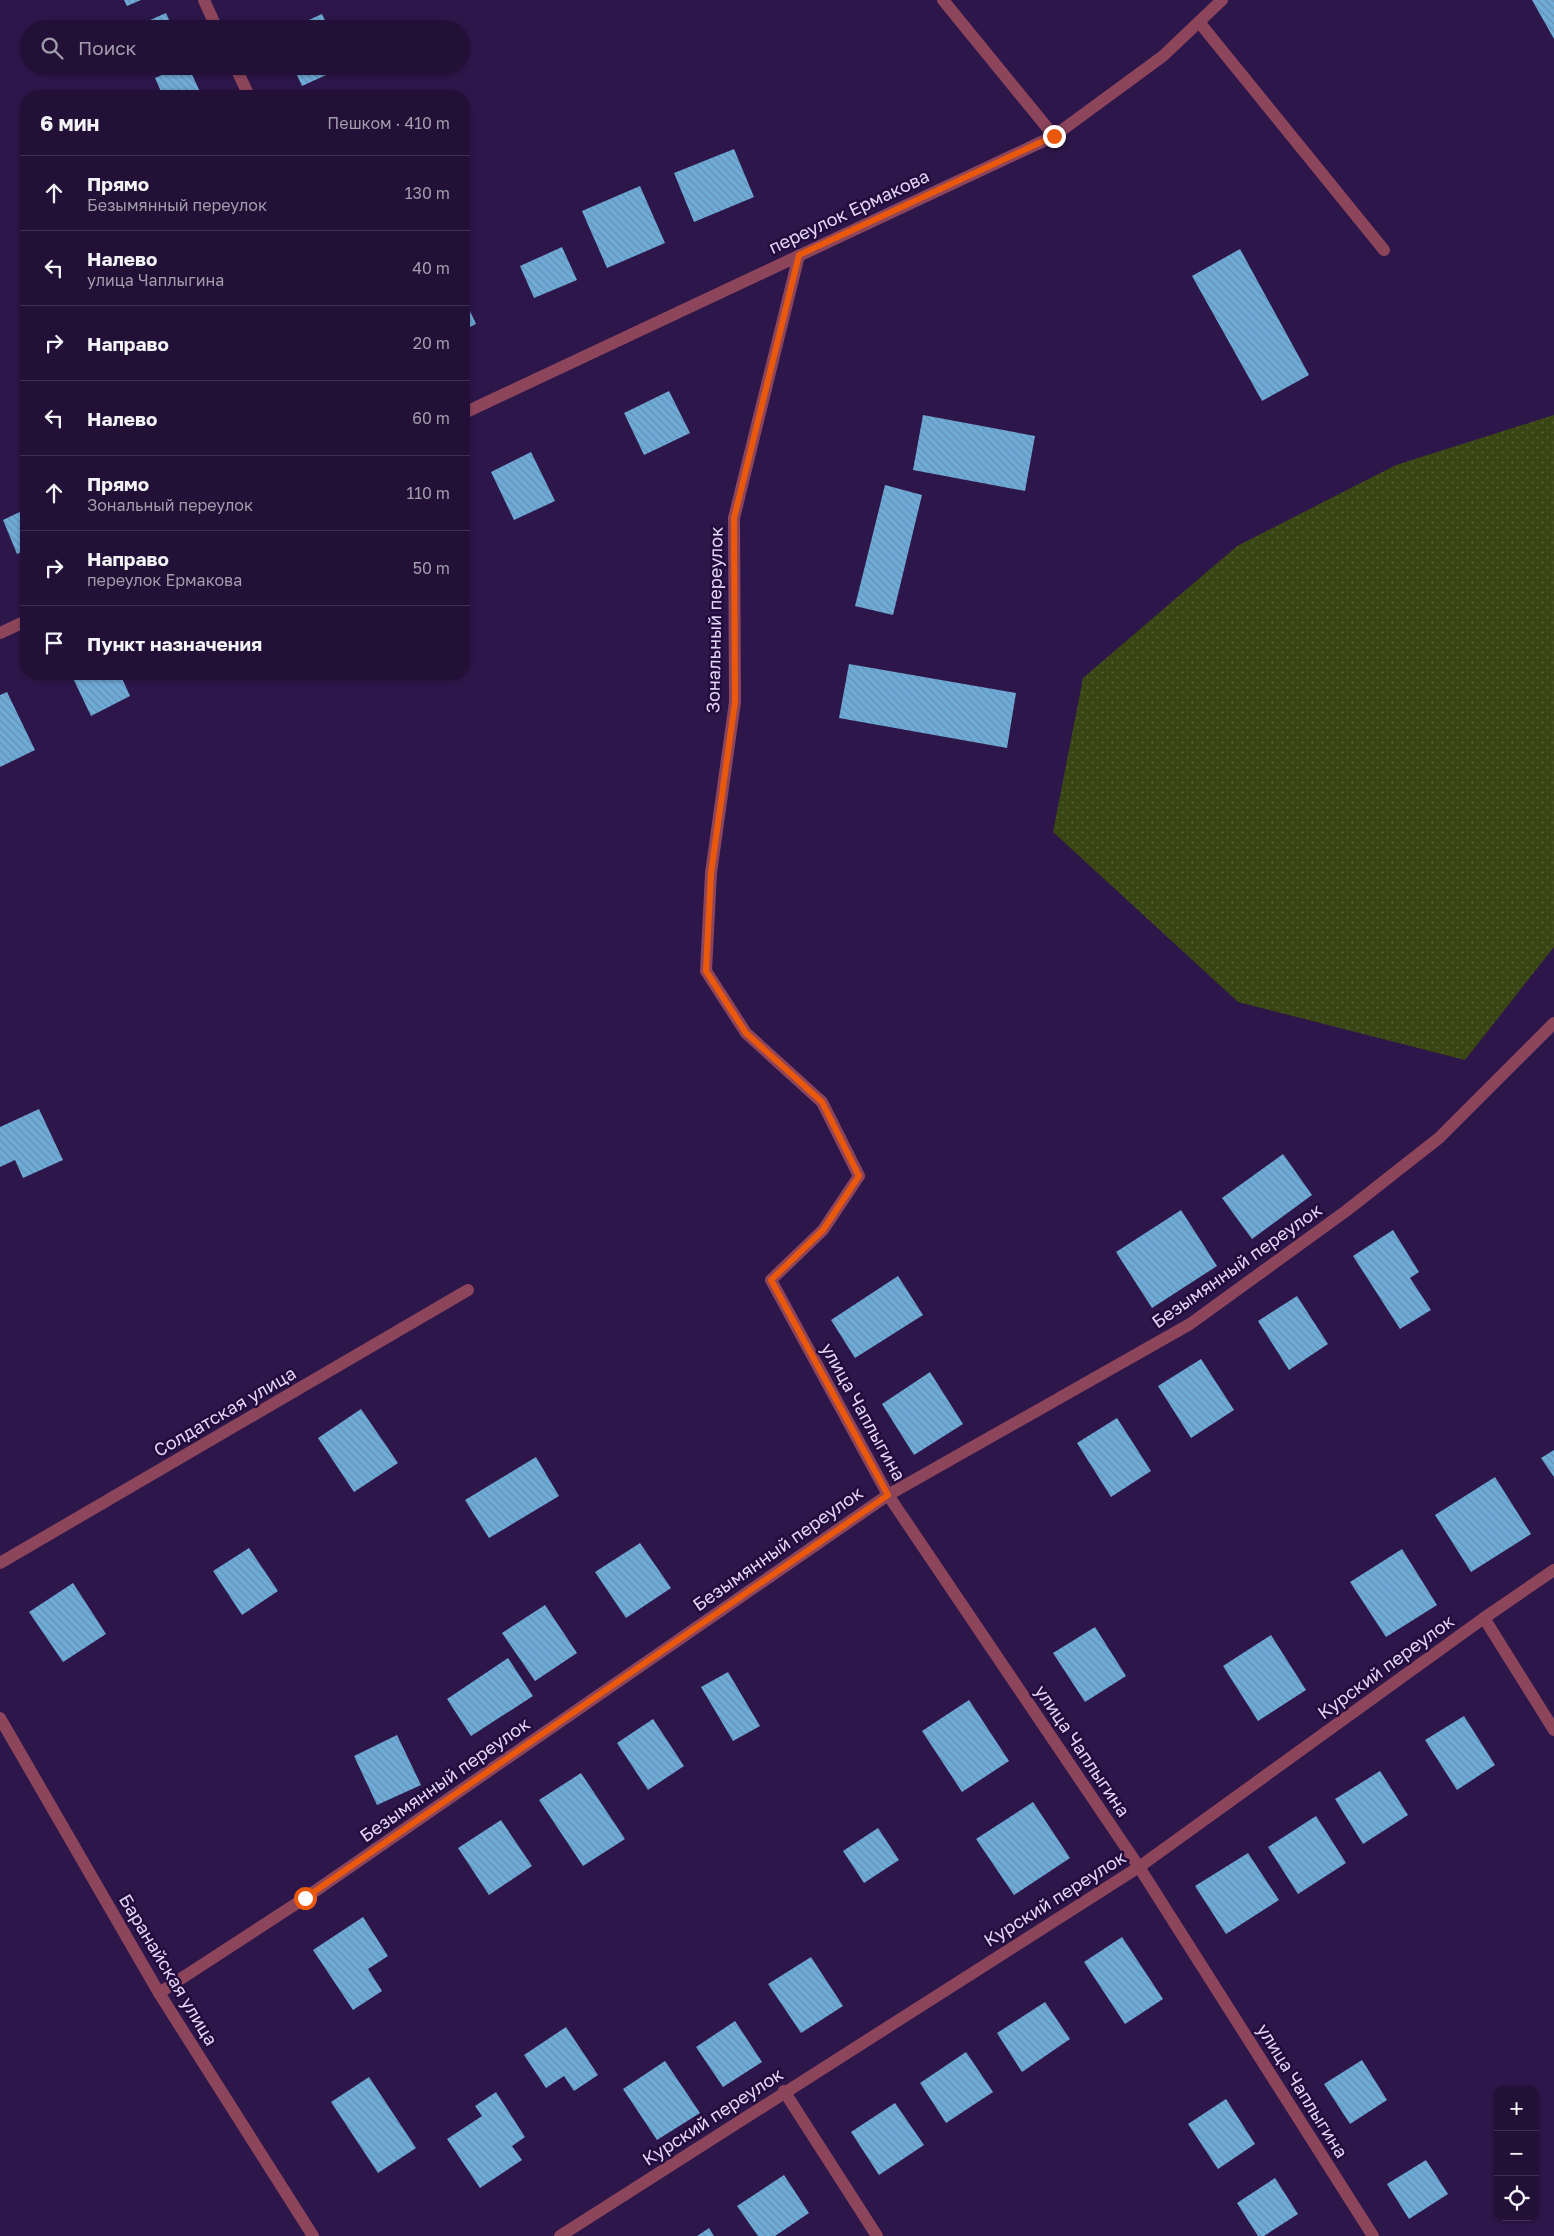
<!DOCTYPE html>
<html lang="ru">
<head>
<meta charset="utf-8">
<style>
	body { margin:0; font-family:"Golos Text",sans-serif; background:#2a193f; color:#f1f3f6 }
	.controls { position:absolute; right:15px; bottom:15px; display:grid; overflow:hidden; border-radius:10px; box-shadow:0 1px 4px #0004 }
	.controls button { width:45px; height:45px; display:grid; place-items:center; padding:0; border:0; border-bottom:1px solid #3f3052; background:#221037; color:#f1f3f6; font:25px sans-serif }
	.stop { position:absolute; width:15px; height:15px; margin:-11px; border:4px solid #ea580c; border-radius:50%; background:#fff }
	.stop.end { background:#ea580c; border-color:#fff; box-shadow:0 1px 5px #0008 }
	.list { margin:0; padding:0; list-style:none }
	h2 { display:flex; justify-content:space-between; align-items:center; height:65px; margin:0; padding:0 20px; font-size:21px }
	h2 small { font-size:16px; font-weight:400; color:#a29dad }
	.list li { display:grid; grid-template-columns:32px 1fr auto; gap:15px; align-items:center; box-sizing:border-box; height:75px; padding:0 20px; border-top:1px solid #3f3052 }
	.list b { display:block; font-size:19px; white-space:nowrap }
	.list p { margin:0; font-size:16px; white-space:nowrap; color:#a29dad }
	.list em { font-size:16px; font-style:normal; color:#a29dad }
	.icon { flex:none; width:28px; height:28px; fill:none; stroke:currentColor; stroke-width:2; stroke-linecap:round; stroke-linejoin:round }
	.map { position:relative; flex:none; width:1554px; height:2236px; overflow:hidden }
	.search { position:absolute; background:#221037; box-shadow:0 1px 4px #0004; left:20px; top:20px; width:450px; height:55px; display:flex; align-items:center; gap:12px; box-sizing:border-box; padding:0 18px; border-radius:28px; color:#a29dad; font-size:19px }
	.panel { position:absolute; background:#221037; box-shadow:0 1px 4px #0004; left:20px; top:90px; width:450px; height:590px; border-radius:20px }
	.map>svg:first-child { display:block }
	.grass { fill:url(#grass-dots) }
	.building { fill:url(#building-back-hatch) }
	.lines { fill:none; stroke-linecap:round; stroke-linejoin:round }
	.service { stroke:#8d455c; stroke-width:12 }
	.minor { stroke:#8d455c; stroke-width:12 }
	.tertiary { stroke:#8d455c; stroke-width:12 }
	.route { stroke:#ea580c; stroke-width:6 }
	.labels { text-anchor:middle; stroke-width:5; stroke-linejoin:round; paint-order:stroke }
	.street-label { font-size:18px; fill:#e2d6f7; stroke:#240b3d }
</style>
</head>
<body>
<div class="map">
<svg width="1554" height="2236" viewBox="0 0 1554 2236">
	<defs>
		<pattern id="grass-dots" width="8" height="8" patternUnits="userSpaceOnUse" patternTransform="scale(1.25)"><rect width="8" height="8" fill="#394513"/><path d="M2 2h.1M6 6h.1" fill="none" stroke="#555f36" stroke-width="1.8" stroke-linecap="round"/></pattern>
		<pattern id="building-back-hatch" width="6" height="6" patternUnits="userSpaceOnUse" patternTransform="scale(1.25)"><rect width="6" height="6" fill="#6eabd7"/><path d="M-1 5l2 2M0 0l6 6M5-1l2 2" fill="none" stroke="#6490b4"/></pattern>
	</defs>
	<rect width="100%" height="100%" fill="#2d1649"/>
	<!-- grass -->
	<polygon class="grass" points="1554,415 1554,947 1465,1060 1238,1002 1053,832 1083,678 1237,546 1396,465"/>
	<!-- building -->
	<g class="building">
		<polygon points="124,0 141,0 127,6"/>
		<polygon points="1532,0 1554,0 1554,39"/>
		<polygon points="166,13 173,29 130,29"/>
		<polygon points="322,14 329,29 289,29"/>
		<polygon points="142,66 165,66 145,75"/>
		<polygon points="182,66 188,66 202,96 163,96 155,78"/>
		<polygon points="293,66 346,66 302,86"/>
		<polygon points="734,149 754,197 694,222 674,173"/>
		<polygon points="640,186 665,243 607,268 582,211"/>
		<polygon points="562,247 577,280 534,298 520,266"/>
		<polygon points="1240,249 1309,375 1262,401 1192,276"/>
		<polygon points="464,298 476,324 464,330"/>
		<polygon points="669,391 690,433 644,455 624,413"/>
		<polygon points="923,415 1035,436 1025,491 913,470"/>
		<polygon points="531,452 555,501 514,520 491,472"/>
		<polygon points="885,485 922,495 893,615 855,606"/>
		<polygon points="26,509 26,550 17,554 3,520"/>
		<polygon points="849,664 1016,693 1007,748 839,718"/>
		<polygon points="71,674 120,674 130,696 91,716"/>
		<polygon points="7,692 35,750 0,767 0,695"/>
		<polygon points="39,1109 63,1160 23,1178 15,1160 0,1167 0,1127"/>
		<polygon points="1283,1154 1312,1195 1252,1239 1222,1198"/>
		<polygon points="1181,1210 1217,1266 1152,1308 1116,1252"/>
		<polygon points="1393,1230 1419,1272 1410,1278 1431,1310 1400,1329 1353,1256"/>
		<polygon points="898,1276 923,1315 855,1358 831,1320"/>
		<polygon points="1297,1296 1328,1344 1289,1370 1258,1321"/>
		<polygon points="1201,1359 1234,1410 1191,1438 1158,1386"/>
		<polygon points="930,1372 963,1424 914,1455 882,1404"/>
		<polygon points="361,1409 398,1463 354,1492 318,1438"/>
		<polygon points="1117,1418 1151,1471 1111,1497 1077,1443"/>
		<polygon points="1554,1450 1554,1477 1541,1458"/>
		<polygon points="536,1457 559,1496 489,1538 465,1500"/>
		<polygon points="1495,1477 1531,1534 1471,1572 1435,1515"/>
		<polygon points="640,1543 671,1588 626,1618 595,1572"/>
		<polygon points="249,1548 278,1591 242,1615 213,1571"/>
		<polygon points="1402,1549 1437,1605 1386,1637 1350,1582"/>
		<polygon points="73,1583 106,1634 63,1662 29,1612"/>
		<polygon points="545,1605 577,1653 535,1681 502,1633"/>
		<polygon points="1095,1627 1126,1676 1085,1702 1053,1653"/>
		<polygon points="1271,1635 1306,1690 1258,1721 1223,1666"/>
		<polygon points="508,1658 533,1696 471,1736 447,1699"/>
		<polygon points="728,1672 760,1726 733,1741 701,1687"/>
		<polygon points="969,1700 1009,1761 962,1792 922,1731"/>
		<polygon points="1464,1716 1495,1765 1457,1790 1425,1740"/>
		<polygon points="653,1719 684,1766 648,1790 617,1743"/>
		<polygon points="397,1735 421,1785 377,1805 354,1756"/>
		<polygon points="1380,1771 1408,1815 1363,1844 1335,1799"/>
		<polygon points="581,1773 625,1839 583,1866 539,1800"/>
		<polygon points="1033,1802 1070,1858 1014,1895 976,1839"/>
		<polygon points="1316,1816 1346,1863 1298,1894 1268,1847"/>
		<polygon points="501,1820 532,1866 489,1895 458,1848"/>
		<polygon points="878,1828 899,1860 864,1883 843,1851"/>
		<polygon points="1248,1853 1279,1900 1226,1934 1195,1886"/>
		<polygon points="363,1917 388,1956 368,1969 382,1991 353,2010 313,1950"/>
		<polygon points="1122,1937 1163,1999 1125,2024 1084,1962"/>
		<polygon points="811,1957 843,2006 801,2033 768,1984"/>
		<polygon points="1045,2002 1070,2039 1022,2072 997,2033"/>
		<polygon points="735,2021 762,2062 723,2087 696,2047"/>
		<polygon points="566,2027 598,2075 574,2091 564,2076 546,2088 524,2055"/>
		<polygon points="966,2052 993,2092 946,2123 920,2083"/>
		<polygon points="1362,2060 1387,2100 1350,2124 1324,2084"/>
		<polygon points="665,2061 700,2113 657,2140 623,2089"/>
		<polygon points="369,2077 416,2148 378,2173 331,2102"/>
		<polygon points="496,2092 525,2137 512,2146 522,2160 480,2188 447,2139 482,2116 475,2106"/>
		<polygon points="1226,2099 1255,2144 1218,2169 1188,2124"/>
		<polygon points="895,2103 924,2145 879,2175 851,2132"/>
		<polygon points="1426,2160 1448,2194 1409,2219 1387,2184"/>
		<polygon points="784,2175 809,2213 775,2236 758,2236 737,2206"/>
		<polygon points="1275,2178 1298,2214 1264,2236 1258,2236 1237,2203"/>
		<polygon points="709,2228 714,2236 697,2236"/>
	</g>
	<g class="lines">
		<!-- service -->
		<g class="service">
			<polyline points="1199,22 1384,250"/>
			<polyline points="711,873 706,971 746,1033 822,1102 859,1176 823,1230 771,1280"/>
		</g>
		<!-- minor -->
		<g class="minor">
			<polyline points="204,0 217,29"/>
			<polyline points="943,0 1054,136"/>
			<polyline points="235,66 249,96"/>
			<polyline points="711,873 735,702 734,518 799,255"/>
			<polyline points="771,1280 888,1495 1139,1867 1373,2236"/>
			<polyline points="0,1563 468,1290"/>
			<polyline points="1484,1618 1554,1730"/>
			<polyline points="0,1718 159,1993 313,2236"/>
			<polyline points="159,1993 305,1898 888,1495 1190,1324 1346,1211 1439,1138 1554,1023"/>
			<polyline points="784,2091 877,2236"/>
			<polyline points="560,2236 1139,1867 1484,1618 1554,1570"/>
		</g>
		<!-- tertiary -->
		<g class="tertiary">
			<polyline points="464,413 1054,136 1163,56 1222,0"/>
			<polyline points="0,633 26,621"/>
		</g>
	</g>
	<g class="lines">
		<!-- route -->
		<polyline class="route" points="305,1898 888,1495 771,1280 823,1230 859,1176 822,1102 746,1033 706,971 711,873 735,702 734,518 799,255 1054,136"/>
	</g>
	<g class="labels">
		<!-- street labels -->
		<g class="street-label">
			<text transform="translate(849 212) rotate(-25)" y="6">переулок Ермакова</text>
			<text transform="translate(715 620) rotate(-89)" y="6">Зональный переулок</text>
			<text transform="translate(1237 1266) rotate(-35)" y="6">Безымянный переулок</text>
			<text transform="translate(225 1412) rotate(-30)" y="6">Солдатская улица</text>
			<text transform="translate(863 1412) rotate(61)" y="6">улица Чаплыгина</text>
			<text transform="translate(778 1549) rotate(-35)" y="6">Безымянный переулок</text>
			<text transform="translate(1386 1667) rotate(-36)" y="6">Курский переулок</text>
			<text transform="translate(1082 1751) rotate(56)" y="6">улица Чаплыгина</text>
			<text transform="translate(445 1780) rotate(-35)" y="6">Безымянный переулок</text>
			<text transform="translate(1055 1899) rotate(-32)" y="6">Курский переулок</text>
			<text transform="translate(168 1970) rotate(59)" y="6">Баранайская улица</text>
			<text transform="translate(1302 2091) rotate(58)" y="6">улица Чаплыгина</text>
			<text transform="translate(713 2117) rotate(-33)" y="6">Курский переулок</text>
		</g>
	</g>
</svg>
<div class="controls">
<button>+</button>
<button>−</button>
<button><svg class="icon" aria-label="locate" viewBox="0 0 24 24"><circle cx="12" cy="12" r="6"/><path d="M12 2v4M12 18v4M2 12h4M18 12h4"/></svg></button>
</div>
<div class="stop" style="left:305px;top:1898px"></div>
<div class="stop end" style="left:1054px;top:136px"></div>
<div class="search"><svg class="icon" aria-label="search" viewBox="0 0 24 24"><circle cx="10" cy="10" r="6"/><path d="M15 15l6 6"/></svg>Поиск</div>
<section class="panel">
<h2>6 мин<small>Пешком · 410 m</small></h2>
<ul class="list">
<li><svg class="icon" aria-label="ahead" viewBox="0 0 24 24"><path d="M12 20V5M6 11l6-6 6 6"/></svg><div><b>Прямо</b><p>Безымянный переулок</p></div><em>130 m</em></li>
<li><svg class="icon" aria-label="left" viewBox="0 0 24 24"><path d="M17 20v-9H6M10 6l-5 5 5 5"/></svg><div><b>Налево</b><p>улица Чаплыгина</p></div><em>40 m</em></li>
<li><svg class="icon" aria-label="right" viewBox="0 0 24 24"><path d="M7 20v-9h11M14 6l5 5-5 5"/></svg><div><b>Направо</b></div><em>20 m</em></li>
<li><svg class="icon" aria-label="left" viewBox="0 0 24 24"><path d="M17 20v-9H6M10 6l-5 5 5 5"/></svg><div><b>Налево</b></div><em>60 m</em></li>
<li><svg class="icon" aria-label="ahead" viewBox="0 0 24 24"><path d="M12 20V5M6 11l6-6 6 6"/></svg><div><b>Прямо</b><p>Зональный переулок</p></div><em>110 m</em></li>
<li><svg class="icon" aria-label="right" viewBox="0 0 24 24"><path d="M7 20v-9h11M14 6l5 5-5 5"/></svg><div><b>Направо</b><p>переулок Ермакова</p></div><em>50 m</em></li>
<li><svg class="icon" aria-label="arrive" viewBox="0 0 24 24"><path d="M6 21V4h12l-3 4 3 4H6"/></svg><div><b>Пункт назначения</b></div></li>
</ul>
</section>
</div>
</body>
</html>
